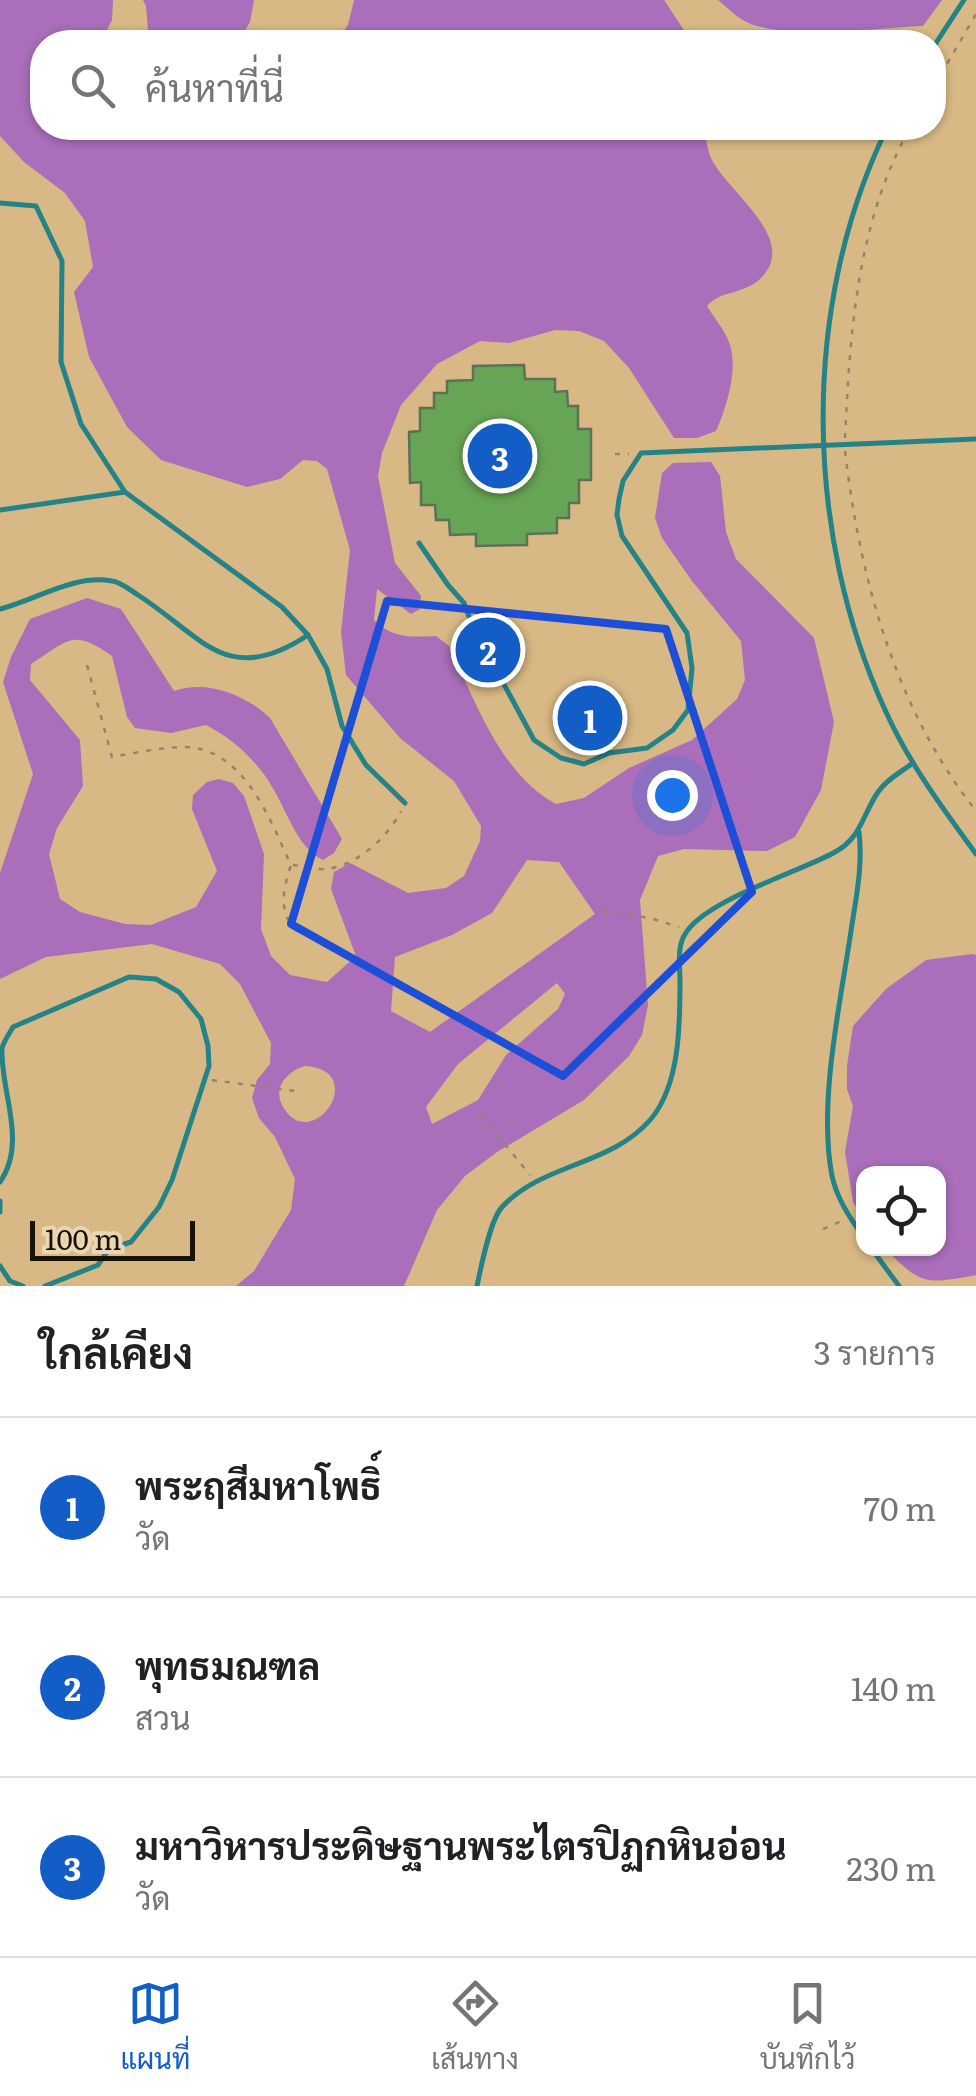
<!DOCTYPE html>
<html lang="th">
<head>
<meta charset="utf-8">
<style>
	body { margin:0; font-family:Literata,Sarabun,serif; background:#f6f6f6; color:#202124 }
	.controls { position:absolute; right:30px; bottom:30px; display:grid; overflow:hidden; border-radius:20px; box-shadow:0 2px 8px #0004 }
	.controls button { width:90px; height:90px; display:grid; place-items:center; padding:0; border:0; border-bottom:2px solid #e0e0e0; background:#fff; color:#202124; font:50px sans-serif }
	.scale { position:absolute; left:30px; bottom:25px; width:165px; box-sizing:border-box; padding-left:10px; border:5px solid #191206; border-top:0; font-size:28px; line-height:35px; white-space:nowrap; color:#191206; -webkit-text-stroke:8px #ebd6b4; paint-order:stroke }
	.you { position:absolute; left:672px; top:795px; width:35px; height:35px; margin:-25px; border:8px solid #fff; border-radius:50%; background:#1a73e8; box-shadow:0 0 0 15px #1a73e833 }
	.badge { display:grid; place-items:center; width:65px; height:65px; border-radius:50%; background:#135dc7; color:#fff; font-size:32px; font-weight:700 }
	.pin { position:absolute; translate:-50% -50%; border:5px solid #fff; box-shadow:0 2px 10px #0006 }
	.list { margin:0; padding:0; list-style:none }
	h2 { display:flex; justify-content:space-between; align-items:center; height:130px; margin:0; padding:0 40px; font-size:42px }
	h2 small { font-size:32px; font-weight:400; color:#757577 }
	.list li { display:grid; grid-template-columns:65px 1fr auto; gap:30px; align-items:center; box-sizing:border-box; height:180px; padding:0 40px; border-top:2px solid #e0e0e0 }
	.list b { display:block; font-size:38px; white-space:nowrap }
	.list p { margin:0; font-size:32px; white-space:nowrap; color:#757577 }
	.list em { font-size:32px; font-style:normal; color:#757577 }
	.icon { flex:none; width:55px; height:55px; fill:none; stroke:currentColor; stroke-width:2; stroke-linecap:round; stroke-linejoin:round }
	.map { position:relative; flex:none; width:976px; height:1286px; overflow:hidden }
	.search { position:absolute; background:#fff; box-shadow:0 2px 8px #0004; left:30px; right:30px; top:30px; height:110px; display:flex; align-items:center; gap:25px; box-sizing:border-box; padding:0 35px; border-radius:40px; color:#757577; font-size:38px }
	.sheet { height:670px; background:#fff }
	nav { display:flex; justify-content:space-around; align-items:center; box-sizing:border-box; height:140px; border-top:2px solid #e0e0e0; background:#fff; font-size:28px; color:#757577 }
	nav a { display:grid; justify-items:center; gap:5px }
	nav .on { color:#135dc7 }
	.map>svg:first-child { display:block }
	.green { fill:#d8b884; fill-rule:evenodd }
	.water { fill:#aa6eba; fill-rule:evenodd }
	.building { fill:#67a556; stroke:#5c7256; stroke-width:2.5 }
	.lines { fill:none; stroke-linecap:round; stroke-linejoin:round }
	.path { stroke:#94846b; stroke-width:2.5; stroke-dasharray:5 8; stroke-linecap:butt }
	.service { stroke:#248386; stroke-width:5 }
	.marked { fill:none; stroke:#1d4ed8; stroke-width:8; stroke-linejoin:round }
</style>
</head>
<body>
<div class="map">
<svg width="976" height="1286" viewBox="0 0 976 1286">
	<rect width="100%" height="100%" fill="#dec9a7"/>
	<!-- green -->
	<path class="green" d="M0,0H976V1286H0ZM42,42H934V128H42ZM864,1174H938V1248H864Z"/>
	<!-- water -->
	<g class="water">
		<path d="M0,0H113L112,20L101,42H42V128H704C706,137 707,149 711,158C727,192 800,239 761,278C744,295 720,290 707,306C714,318 724,329 729,342C739,368 727,406 716,431L697,438H674L629,368L604,341L579,331L555,330L509,343L480,341L437,364L401,405L382,453L378,476L395,563L421,596L420,609L411,614L377,589L374,620C393,639 411,637 436,636L449,646C475,700 500,774 556,804L584,798L629,768L692,740L737,699L745,680L741,641L692,581L662,538L655,518L662,473L673,463L711,462L720,476L726,532L736,559L814,638L834,722L821,790L795,837L767,851L684,849L658,856L640,900L648,1005L642,1035L629,1056L584,1100L497,1152L465,1176L437,1210L404,1286H236L254,1271L291,1210L295,1179L275,1137L259,1118L252,1098L257,1080L270,1064L271,1043L240,984L220,964L152,944L46,957L0,979V873L33,774L3,682L11,657L30,619L87,598L121,609L174,691C207,679 246,695 270,718L342,839L334,853L323,860C298,848 288,814 274,790C258,762 235,740 206,725L171,733L135,728L127,717L112,656C72,628 69,640 31,664L30,680L80,740L83,786L57,828L49,854L60,899L80,912L125,924L151,925L196,907L217,871L192,809L193,795L207,782L219,779L233,783L244,796L264,854L261,929L271,956L290,975L327,982L356,956L331,889L334,872L350,863L408,893L446,888L464,876L480,841L481,826L454,781L400,738L346,675L341,632L350,550L327,469L317,461L303,460L280,479L247,487L161,460L127,427L89,357L74,292L93,267L85,221L65,193L24,162L0,136ZM527,860L559,862L595,914L430,1032L391,1011L395,957L452,935L492,913ZM557,983L565,994L558,1009L506,1055L478,1100L432,1124L426,1107L458,1064ZM305,1066C371,1070 312,1156 283,1107C272,1088 287,1071 305,1066Z"/>
		<polygon points="143,0 254,0 250,22 238,42 149,42 146,6"/>
		<polygon points="354,0 664,0 692,42 336,42 348,25"/>
		<path d="M718,0H942L923,26C874,28 803,38 757,26C741,22 730,10 718,0Z"/>
		<path d="M972,954L976,955V1275C927,1284 921,1286 886,1249L938,1248V1174H864L863,1219L853,1202L845,1152L853,1106L847,1089V1066L853,1026L886,989L926,960Z"/>
	</g>
	<!-- building -->
	<g class="building">
		<polygon points="524,365 525,379 555,379 555,392 567,391 568,406 578,406 578,429 591,429 591,480 579,480 579,503 569,503 569,518 557,518 557,533 527,534 527,545 476,546 476,534 450,535 449,520 436,520 435,505 421,505 421,482 410,483 409,432 420,431 420,408 434,408 434,393 447,393 447,381 473,380 473,366"/>
		<circle cx="590" cy="719" r="15"/>
	</g>
	<g class="lines">
		<!-- path -->
		<g class="path">
			<polyline points="934,86 976,14"/>
			<path d="M845,438C850,332 857,222 910,128"/>
			<path d="M845,451C860,579 895,708 976,811"/>
			<polyline points="615,454 629,454"/>
			<path d="M87,665L112,757C134,753 158,748 181,747C244,746 269,818 291,865C283,889 277,915 299,933"/>
			<path d="M293,865C303,866 315,870 325,869C356,867 388,837 401,811"/>
			<polyline points="602,911 650,918 679,927"/>
			<polyline points="212,1080 295,1091"/>
			<polyline points="480,1114 530,1175"/>
			<polyline points="823,1229 844,1220"/>
		</g>
		<!-- service -->
		<g class="service">
			<polyline points="934,46 964,0"/>
			<path d="M887,128C800,306 804,534 886,712C909,763 943,809 976,854"/>
			<polyline points="0,203 36,206 62,261 61,362 81,424 125,492"/>
			<polyline points="0,510 125,492 282,607 308,635 327,669 342,726 366,765 405,803"/>
			<polyline points="419,543 448,585 464,603 473,627 534,740 561,758 584,764 609,753 647,748 673,730 688,710 692,668 687,633 622,536 617,515 619,499 623,481 641,453 976,439"/>
			<path d="M0,609C36,600 74,574 112,581C121,582 130,590 138,595C202,636 227,689 308,635"/>
			<path d="M859,832C863,866 856,898 851,931C840,1005 818,1103 832,1176C837,1199 850,1219 864,1237"/>
			<path d="M0,1182C28,1142 0,1091 2,1048C4,1041 9,1034 13,1027L129,977L156,979L179,992L201,1019L208,1046L209,1066L172,1180L159,1207L131,1242L109,1249L98,1265L45,1286"/>
			<polyline points="0,1201 0,1212"/>
			<polyline points="871,1248 899,1286"/>
			<polyline points="0,1266 10,1281 23,1286"/>
			<path d="M477,1286C481,1267 490,1220 502,1207C543,1163 611,1166 651,1119C680,1084 680,1024 680,981C680,967 677,948 684,936C701,901 800,872 835,852C861,838 863,814 878,792C887,779 901,772 913,763"/>
		</g>
	</g>
	<!-- marked area -->
	<path class="marked" d="M387,601L666,629L752,892L563,1076L291,924Z"/>
</svg>
<div class="controls">
<button><svg class="icon" aria-label="locate" viewBox="0 0 24 24"><circle cx="12" cy="12" r="6"/><path d="M12 2v4M12 18v4M2 12h4M18 12h4"/></svg></button>
</div>
<div class="scale">100 m</div>
<div class="you"></div>
<div class="pin badge" style="left:590px;top:718px">1</div>
<div class="pin badge" style="left:488px;top:650px">2</div>
<div class="pin badge" style="left:500px;top:456px">3</div>
<div class="search"><svg class="icon" aria-label="search" viewBox="0 0 24 24"><circle cx="10" cy="10" r="6"/><path d="M15 15l6 6"/></svg>ค้นหาที่นี่</div>
</div>
<section class="sheet">
<h2>ใกล้เคียง<small>3 รายการ</small></h2>
<ul class="list">
<li><span class="badge">1</span><div><b>พระฤสีมหาโพธิ์</b><p>วัด</p></div><em>70 m</em></li>
<li><span class="badge">2</span><div><b>พุทธมณฑล</b><p>สวน</p></div><em>140 m</em></li>
<li><span class="badge">3</span><div><b>มหาวิหารประดิษฐานพระไตรปิฏกหินอ่อน</b><p>วัด</p></div><em>230 m</em></li>
</ul>
</section>
<nav>
<a class="on"><svg class="icon" aria-label="map" viewBox="0 0 24 24"><path d="M3 6l6-2 6 2 6-2v14l-6 2-6-2-6 2zM9 4v14M15 6v14"/></svg>แผนที่</a>
<a><svg class="icon" aria-label="directions" viewBox="0 0 24 24"><path d="M12 3l9 9-9 9-9-9zM9 14v-3h6M13 9l2 2-2 2"/></svg>เส้นทาง</a>
<a><svg class="icon" aria-label="saved" viewBox="0 0 24 24"><path d="M7 4h10v16l-5-4-5 4z"/></svg>บันทึกไว้</a>
</nav>
</body>
</html>
